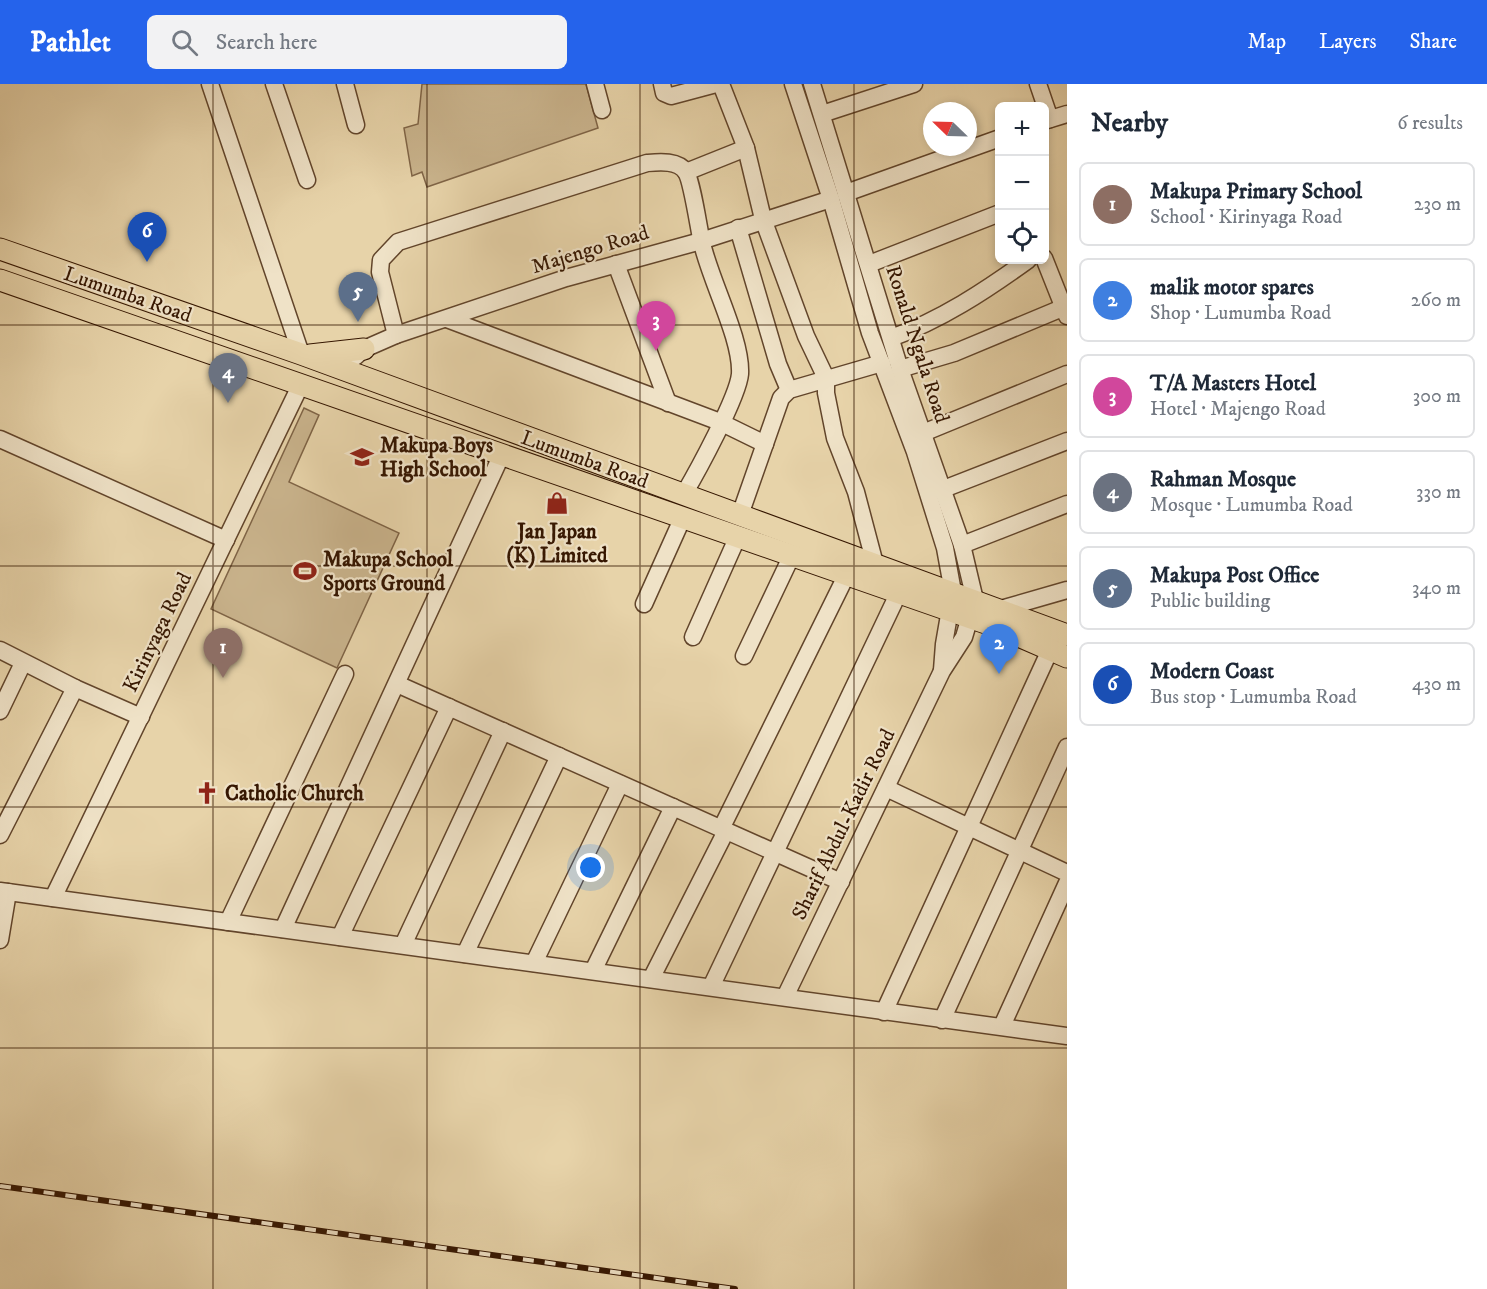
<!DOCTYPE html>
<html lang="en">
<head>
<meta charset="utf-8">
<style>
	body { margin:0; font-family:"IM FELL DW Pica",serif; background:#f2f2f3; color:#1f2937 }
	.controls { position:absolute; right:18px; top:18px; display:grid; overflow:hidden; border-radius:9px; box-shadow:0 3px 9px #0003 }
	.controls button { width:54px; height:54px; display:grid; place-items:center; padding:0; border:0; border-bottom:2px solid #e0e1e3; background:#fff; color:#1f2937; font:30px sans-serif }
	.compass { position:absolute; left:923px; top:18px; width:54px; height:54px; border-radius:50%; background:#fff; box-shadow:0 3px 9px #0003; rotate:293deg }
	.you { position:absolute; left:591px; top:784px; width:21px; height:21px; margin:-15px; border:4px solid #fff; border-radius:50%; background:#1a73e8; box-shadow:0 0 0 9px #1a73e833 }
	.badge { display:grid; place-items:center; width:39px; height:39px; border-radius:50%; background:#2563eb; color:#fff; font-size:20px; font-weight:700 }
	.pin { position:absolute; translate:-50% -50px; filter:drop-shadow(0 2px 3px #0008) }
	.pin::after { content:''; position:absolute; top:32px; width:21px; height:18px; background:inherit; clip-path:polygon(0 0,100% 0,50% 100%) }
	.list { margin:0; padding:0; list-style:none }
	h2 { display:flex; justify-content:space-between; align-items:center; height:78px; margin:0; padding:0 24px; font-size:26px }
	h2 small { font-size:20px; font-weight:400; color:#747a83 }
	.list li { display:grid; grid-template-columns:39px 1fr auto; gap:18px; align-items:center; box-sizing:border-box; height:84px; margin:0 12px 12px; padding:0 12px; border:2px solid #e0e1e3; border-radius:9px }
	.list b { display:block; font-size:22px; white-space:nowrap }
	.list p { margin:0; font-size:20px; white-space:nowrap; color:#747a83 }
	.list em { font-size:20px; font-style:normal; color:#747a83 }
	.icon { flex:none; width:33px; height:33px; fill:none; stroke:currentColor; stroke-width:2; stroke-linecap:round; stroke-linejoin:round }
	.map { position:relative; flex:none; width:1067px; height:1205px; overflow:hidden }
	header { display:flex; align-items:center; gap:36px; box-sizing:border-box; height:84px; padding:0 30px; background:#2563eb; color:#fff }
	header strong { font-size:28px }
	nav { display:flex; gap:33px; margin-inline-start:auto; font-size:21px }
	.search { width:420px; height:54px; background:#f2f2f3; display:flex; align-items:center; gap:15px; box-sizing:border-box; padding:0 21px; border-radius:9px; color:#747a83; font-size:22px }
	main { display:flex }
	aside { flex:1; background:#fff }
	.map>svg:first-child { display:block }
	.green { fill:#c9b38c; stroke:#7f6446; stroke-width:1.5 }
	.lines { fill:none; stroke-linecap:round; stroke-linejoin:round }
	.minor-casing { stroke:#62452b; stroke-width:19 }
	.major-casing { stroke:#351601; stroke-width:23 }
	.minor { stroke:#efe2c7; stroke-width:16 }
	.major { stroke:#e7d3a9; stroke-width:21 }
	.rail-casing { stroke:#351601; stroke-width:6 }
	.rail { stroke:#efe2c7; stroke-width:4; stroke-dasharray:11; stroke-linecap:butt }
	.grid { fill:none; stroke:#351601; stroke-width:1.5; stroke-opacity:0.55 }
	.labels { text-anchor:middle; stroke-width:4.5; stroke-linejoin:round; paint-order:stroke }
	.street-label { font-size:21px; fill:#351601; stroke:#efe2c7 }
	.poi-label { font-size:21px; font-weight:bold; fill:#351601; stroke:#efe2c7; text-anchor:start }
</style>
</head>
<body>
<header>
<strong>Pathlet</strong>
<div class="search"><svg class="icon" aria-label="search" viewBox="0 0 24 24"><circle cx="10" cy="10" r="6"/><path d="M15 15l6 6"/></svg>Search here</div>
<nav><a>Map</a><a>Layers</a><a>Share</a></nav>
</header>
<main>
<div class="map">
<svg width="1067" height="1205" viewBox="0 0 1067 1205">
	<rect width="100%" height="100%" fill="#e7d3a9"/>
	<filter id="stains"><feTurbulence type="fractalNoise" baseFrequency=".00333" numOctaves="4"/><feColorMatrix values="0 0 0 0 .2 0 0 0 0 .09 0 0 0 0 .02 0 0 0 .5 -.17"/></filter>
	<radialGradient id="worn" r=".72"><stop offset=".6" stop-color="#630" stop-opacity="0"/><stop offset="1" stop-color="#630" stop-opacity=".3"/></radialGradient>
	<!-- green -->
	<g class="green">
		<polygon points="422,0 586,0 598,44 427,103 422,88 412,92 404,44 418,40"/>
		<polygon points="304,324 319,331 289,398 399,449 337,584 211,525"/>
	</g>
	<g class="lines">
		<!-- minor casing -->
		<g class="minor-casing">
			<g id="minor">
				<polyline points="210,0 301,270"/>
				<polyline points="274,0 307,96"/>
				<polyline points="345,0 356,41"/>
				<polyline points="595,0 602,26"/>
				<polyline points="662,0 664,9 671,12 716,0"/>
				<polyline points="721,0 746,64 763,135 806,252 826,294 826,309 835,354 856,408 875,480"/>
				<polyline points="793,0 831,115 870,249 915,368 945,464 953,508 944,560 942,586"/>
				<polyline points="1038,0 1050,35"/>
				<polyline points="822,30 914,0"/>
				<polyline points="1044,37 1067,30"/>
				<polyline points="686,88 746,64"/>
				<polyline points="846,109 1000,54"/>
				<polyline points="738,144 778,280 789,306"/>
				<polyline points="1044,174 1067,232"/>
				<polyline points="616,180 668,319"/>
				<polyline points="869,180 1000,129"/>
				<polyline points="447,235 720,338 765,360"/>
				<path d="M396,251L380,188L381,176L398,158L647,79C659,78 678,76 686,88C692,97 699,146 702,159C710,196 742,255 740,290C738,313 697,388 684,410"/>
				<path d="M891,254C941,236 985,207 1028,176"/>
				<polyline points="355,273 364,265 396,251 566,194 701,157 831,115"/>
				<polyline points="900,285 954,269 1067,222"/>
				<polyline points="923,349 1067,290"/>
				<polyline points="0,355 226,456"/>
				<polyline points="941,406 1067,357"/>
				<polyline points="740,431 781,314 789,306 882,279"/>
				<polyline points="962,461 1067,420"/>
				<polyline points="644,520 683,433"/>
				<polyline points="1001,525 1067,506"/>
				<polyline points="693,553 738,452"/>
				<polyline points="0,566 75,604 141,633"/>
				<polyline points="744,572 792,471"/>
				<polyline points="397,600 841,798"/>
				<polyline points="0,627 23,579"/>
				<polyline points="886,704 1067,789"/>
				<polyline points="721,745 847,490"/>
				<polyline points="0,751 75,604"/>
				<polyline points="0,807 1067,952"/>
				<polyline points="53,814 301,300"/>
				<polyline points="228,838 345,590"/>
				<polyline points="283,845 502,370"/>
				<polyline points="340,853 449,623"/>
				<polyline points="0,856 8,808"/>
				<polyline points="403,861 503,647"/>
				<polyline points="465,870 559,672"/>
				<polyline points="534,879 620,700"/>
				<polyline points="593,887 673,723"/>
				<polyline points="651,895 726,747"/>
				<polyline points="711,903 899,508"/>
				<polyline points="785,913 942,587 964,553 975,516 962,461 900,285 812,0"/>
				<polyline points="884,928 1050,566"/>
				<polyline points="942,936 1067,663"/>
				<polyline points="1002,942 1067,799"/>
			</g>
		</g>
		<!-- major casing -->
		<g class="major-casing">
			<g id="major">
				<polyline points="0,165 301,270 1067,551"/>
				<polyline points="0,196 1000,544 1067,573"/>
				<polyline points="310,271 364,265"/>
			</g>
		</g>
		<!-- minor -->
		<use href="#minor" class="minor"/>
		<!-- major -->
		<use href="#major" class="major"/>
		<!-- rail casing -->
		<g class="rail-casing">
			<polyline id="rail" points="0,1102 735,1205"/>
		</g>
		<!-- rail -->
		<use href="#rail" class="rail"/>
	</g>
	<!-- grid -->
	<path class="grid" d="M213,0V1205M427,0V1205M640,0V1205M854,0V1205M0,241H1067M0,482H1067M0,723H1067M0,964H1067"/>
	<!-- icons -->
	<defs>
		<g id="school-bare" transform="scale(1.8)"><path d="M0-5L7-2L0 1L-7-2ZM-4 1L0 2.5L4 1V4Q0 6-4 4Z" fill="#8f2418" stroke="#efe2c7" stroke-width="2.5" paint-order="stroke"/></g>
		<g id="shop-bare" transform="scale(1.8)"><path d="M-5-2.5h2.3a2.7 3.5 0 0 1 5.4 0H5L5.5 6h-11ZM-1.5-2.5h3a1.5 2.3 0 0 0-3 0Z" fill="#8f2418" stroke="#efe2c7" stroke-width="2.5" paint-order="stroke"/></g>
		<g id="stadium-bare" transform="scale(1.8)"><path d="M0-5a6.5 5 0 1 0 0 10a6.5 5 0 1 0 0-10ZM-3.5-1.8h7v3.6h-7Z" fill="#8f2418" stroke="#efe2c7" stroke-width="2.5" paint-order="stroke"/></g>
		<g id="church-bare" transform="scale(1.8)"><path d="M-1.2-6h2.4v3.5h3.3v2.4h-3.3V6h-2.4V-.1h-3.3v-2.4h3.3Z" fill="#8f2418" stroke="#efe2c7" stroke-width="2.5" paint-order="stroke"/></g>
	</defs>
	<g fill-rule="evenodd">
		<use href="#school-bare" x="362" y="373"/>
		<use href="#shop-bare" x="557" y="419"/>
		<use href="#stadium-bare" x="305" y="487"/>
		<use href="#church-bare" x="207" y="709"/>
	</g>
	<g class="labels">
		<!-- street labels -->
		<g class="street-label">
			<text transform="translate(590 165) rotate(-17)" y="7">Majengo Road</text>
			<text transform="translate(128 210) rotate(19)" y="7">Lumumba Road</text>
			<text transform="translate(918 260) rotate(72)" y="7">Ronald Ngala Road</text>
			<text transform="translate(585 375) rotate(20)" y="7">Lumumba Road</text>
			<text transform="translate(157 548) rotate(-64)" y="7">Kirinyaga Road</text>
			<text transform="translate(843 740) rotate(-64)" y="7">Sharif Abdul-Kadir Road</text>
		</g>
		<!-- poi labels -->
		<g class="poi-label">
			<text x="380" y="368">Makupa Boys<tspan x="380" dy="24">High School</tspan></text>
			<text x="557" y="454" text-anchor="middle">Jan Japan<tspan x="557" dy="24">(K) Limited</tspan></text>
			<text x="323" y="482">Makupa School<tspan x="323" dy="24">Sports Ground</tspan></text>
			<text x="225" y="716">Catholic Church</text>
		</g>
	</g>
	<rect width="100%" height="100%" filter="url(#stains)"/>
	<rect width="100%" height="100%" fill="url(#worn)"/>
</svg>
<div class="controls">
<button>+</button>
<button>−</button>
<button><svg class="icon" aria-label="locate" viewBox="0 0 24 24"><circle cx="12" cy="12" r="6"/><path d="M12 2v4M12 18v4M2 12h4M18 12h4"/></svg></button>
</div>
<svg class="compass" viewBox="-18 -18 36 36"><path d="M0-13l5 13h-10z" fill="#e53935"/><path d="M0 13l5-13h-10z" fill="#747a83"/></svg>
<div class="you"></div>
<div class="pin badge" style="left:223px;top:594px;background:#8d6e63">1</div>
<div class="pin badge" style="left:999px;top:590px;background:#3f7fe0">2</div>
<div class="pin badge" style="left:656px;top:267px;background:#d1479c">3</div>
<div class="pin badge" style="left:228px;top:319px;background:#6b7280">4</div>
<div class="pin badge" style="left:358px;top:238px;background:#5c6f8a">5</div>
<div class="pin badge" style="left:147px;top:178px;background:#1a4fb4">6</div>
</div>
<aside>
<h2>Nearby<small>6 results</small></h2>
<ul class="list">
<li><span class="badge" style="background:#8d6e63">1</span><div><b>Makupa Primary School</b><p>School · Kirinyaga Road</p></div><em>230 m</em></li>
<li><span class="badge" style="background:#3f7fe0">2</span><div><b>malik motor spares</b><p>Shop · Lumumba Road</p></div><em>260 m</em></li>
<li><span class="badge" style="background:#d1479c">3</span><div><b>T/A Masters Hotel</b><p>Hotel · Majengo Road</p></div><em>300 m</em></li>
<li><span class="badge" style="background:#6b7280">4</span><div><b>Rahman Mosque</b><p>Mosque · Lumumba Road</p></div><em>330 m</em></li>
<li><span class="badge" style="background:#5c6f8a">5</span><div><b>Makupa Post Office</b><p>Public building</p></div><em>340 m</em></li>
<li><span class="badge" style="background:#1a4fb4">6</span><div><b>Modern Coast</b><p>Bus stop · Lumumba Road</p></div><em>430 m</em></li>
</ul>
</aside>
</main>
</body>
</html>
